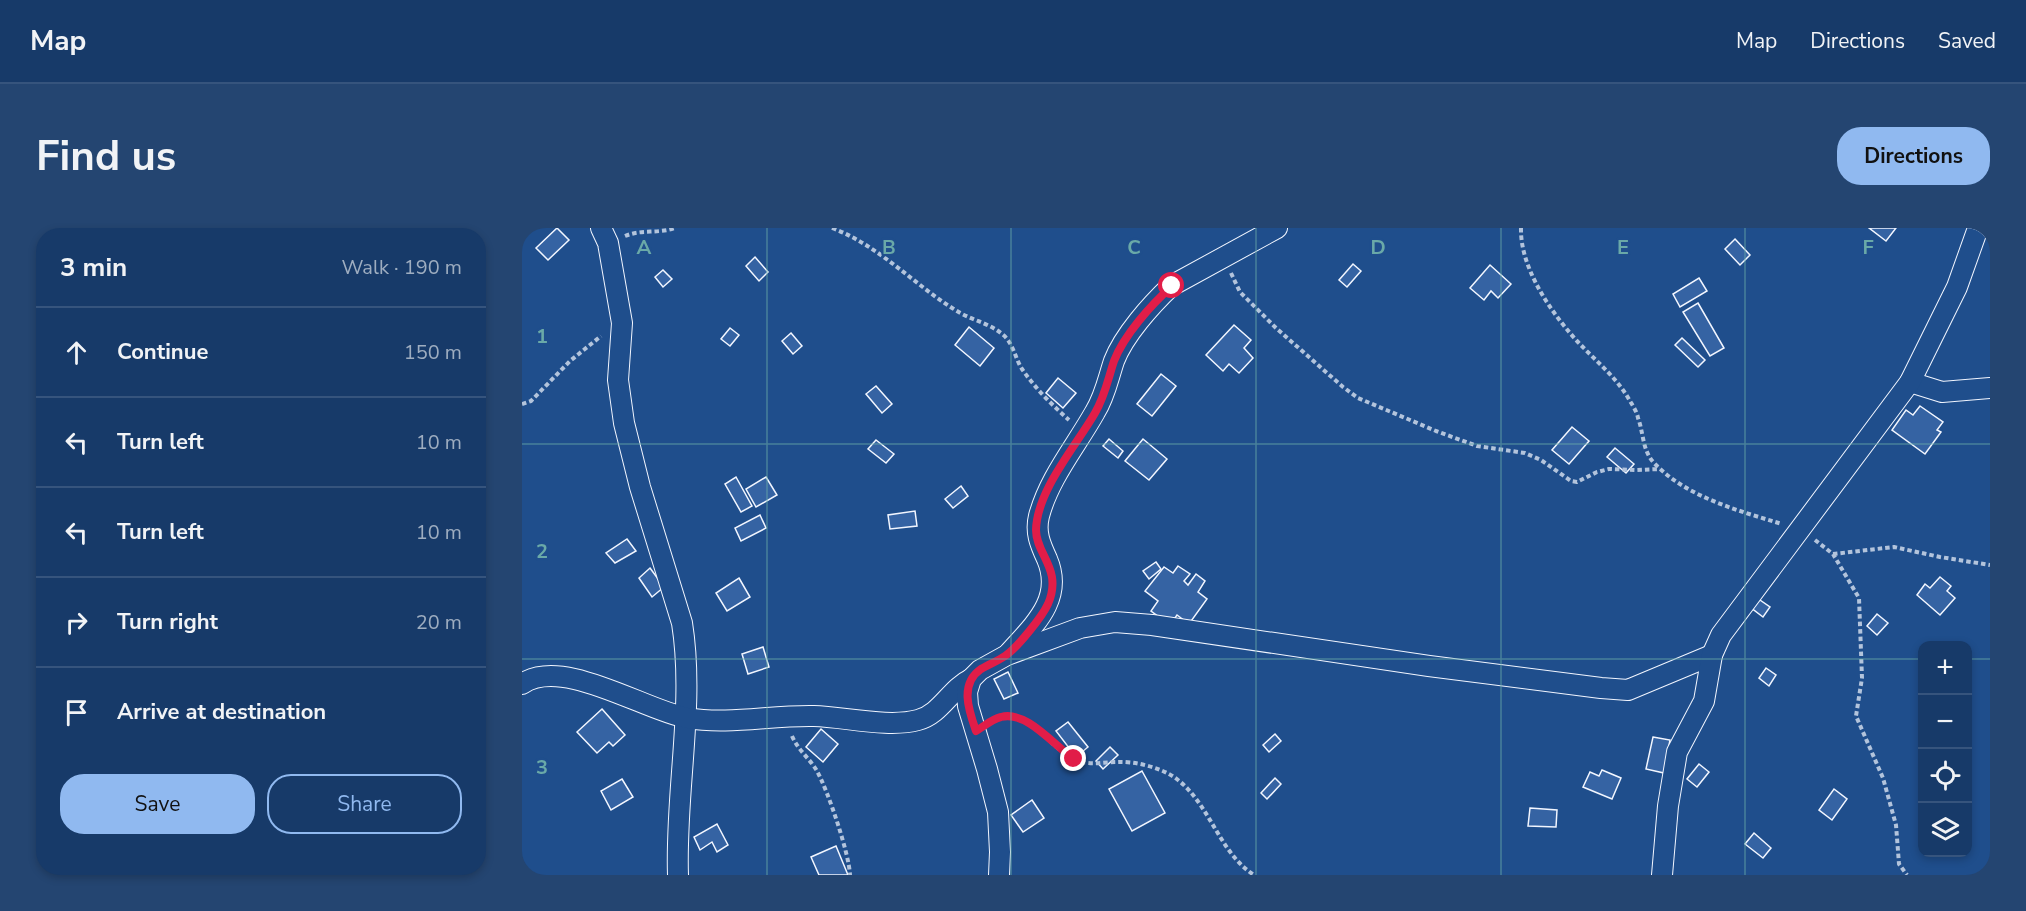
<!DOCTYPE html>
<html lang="en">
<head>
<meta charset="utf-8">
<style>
	body { margin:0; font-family:"Nunito Sans",sans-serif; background:#244571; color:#f1f3f6 }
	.controls { position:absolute; right:18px; bottom:18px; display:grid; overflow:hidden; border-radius:12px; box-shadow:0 3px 9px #0003 }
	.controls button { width:54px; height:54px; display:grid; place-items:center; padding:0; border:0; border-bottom:2px solid #36547d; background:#173a69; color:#f1f3f6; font:30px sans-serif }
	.stop { position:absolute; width:18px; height:18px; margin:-14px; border:4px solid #e11d48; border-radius:50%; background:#fff }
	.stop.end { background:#e11d48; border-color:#fff; box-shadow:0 2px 6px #0008 }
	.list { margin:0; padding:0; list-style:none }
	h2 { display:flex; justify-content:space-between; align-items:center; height:78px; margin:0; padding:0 24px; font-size:26px }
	h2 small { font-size:20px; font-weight:400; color:#9eadc0 }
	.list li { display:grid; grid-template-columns:39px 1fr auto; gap:18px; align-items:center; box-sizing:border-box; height:90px; padding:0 24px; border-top:2px solid #36547d }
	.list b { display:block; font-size:22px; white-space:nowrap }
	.list em { font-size:20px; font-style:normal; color:#9eadc0 }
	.actions { display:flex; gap:12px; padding:18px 24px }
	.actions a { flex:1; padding:14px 0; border:2px solid #90b9f0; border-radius:24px; text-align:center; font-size:21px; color:#90b9f0 }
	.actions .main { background:#90b9f0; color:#111 }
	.icon { flex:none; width:33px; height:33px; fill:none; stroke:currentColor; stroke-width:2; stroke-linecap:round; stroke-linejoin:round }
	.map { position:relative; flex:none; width:1468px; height:647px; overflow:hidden; border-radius:24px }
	header { display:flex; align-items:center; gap:36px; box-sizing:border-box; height:84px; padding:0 30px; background:#173a69; border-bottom:2px solid #36547d }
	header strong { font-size:28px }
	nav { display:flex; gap:33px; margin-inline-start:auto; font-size:21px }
	.intro { display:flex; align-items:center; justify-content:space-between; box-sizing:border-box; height:144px; padding:0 36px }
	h1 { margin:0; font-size:42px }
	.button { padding:15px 27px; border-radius:24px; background:#90b9f0; color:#111; font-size:21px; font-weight:700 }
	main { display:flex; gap:36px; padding:0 36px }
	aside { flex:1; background:#173a69; border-radius:24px; box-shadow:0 3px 9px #0003 }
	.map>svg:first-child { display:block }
	.building { fill:#3563a3; stroke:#f2f6ff; stroke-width:1.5 }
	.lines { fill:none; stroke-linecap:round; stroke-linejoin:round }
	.minor-casing { stroke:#f2f6ff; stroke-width:22 }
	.path { stroke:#b3c4dc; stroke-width:4; stroke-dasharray:4.5 3; stroke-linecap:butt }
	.minor { stroke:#1f4e8c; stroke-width:20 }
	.route { stroke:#e11d48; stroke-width:8 }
	.grid { fill:none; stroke:#6aa9a8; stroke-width:1.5; stroke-opacity:0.55 }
	.grid-label { font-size:20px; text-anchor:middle; font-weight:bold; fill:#6aa9a8; stroke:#1f4e8c; stroke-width:4.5; stroke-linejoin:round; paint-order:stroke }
</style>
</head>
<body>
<header>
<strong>Map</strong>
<nav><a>Map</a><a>Directions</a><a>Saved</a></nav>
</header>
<div class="intro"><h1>Find us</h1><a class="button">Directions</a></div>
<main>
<aside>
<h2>3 min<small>Walk · 190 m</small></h2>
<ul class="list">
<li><svg class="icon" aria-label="ahead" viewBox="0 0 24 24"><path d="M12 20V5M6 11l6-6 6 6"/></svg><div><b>Continue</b></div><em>150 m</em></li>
<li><svg class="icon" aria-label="left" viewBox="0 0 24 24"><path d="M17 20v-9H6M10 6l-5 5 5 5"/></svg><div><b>Turn left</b></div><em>10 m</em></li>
<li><svg class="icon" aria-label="left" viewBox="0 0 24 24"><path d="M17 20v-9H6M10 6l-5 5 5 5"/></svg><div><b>Turn left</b></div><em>10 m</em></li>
<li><svg class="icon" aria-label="right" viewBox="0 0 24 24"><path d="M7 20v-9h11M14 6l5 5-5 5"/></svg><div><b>Turn right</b></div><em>20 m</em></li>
<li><svg class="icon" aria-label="arrive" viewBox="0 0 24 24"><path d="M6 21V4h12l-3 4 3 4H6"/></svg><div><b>Arrive at destination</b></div></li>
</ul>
<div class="actions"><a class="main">Save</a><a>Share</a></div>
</aside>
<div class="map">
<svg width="1468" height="647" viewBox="0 0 1468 647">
	<rect width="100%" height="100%" fill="#1f4e8c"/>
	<!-- building -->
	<g class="building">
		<polygon points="35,0 47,12 26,32 14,20"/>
		<polygon points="1347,0 1374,0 1364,13"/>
		<polygon points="1213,11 1228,27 1218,37 1203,21"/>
		<polygon points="233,29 246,44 237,53 224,38"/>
		<polygon points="831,36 839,43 825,59 817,52"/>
		<polygon points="968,37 989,56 976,70 969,63 962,72 948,60"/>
		<polygon points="141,42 150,51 141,59 133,49"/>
		<polygon points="1177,50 1185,63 1158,79 1151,66"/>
		<polygon points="1176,75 1202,120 1188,128 1161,84"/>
		<polygon points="712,97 729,112 722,120 731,130 717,145 707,136 701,143 684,127"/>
		<polygon points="447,99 472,120 458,138 433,117"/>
		<polygon points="208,100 217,107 208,118 199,111"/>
		<polygon points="269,105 280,118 271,126 260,113"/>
		<polygon points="1160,110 1183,132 1176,139 1153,117"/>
		<polygon points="639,146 654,158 630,188 615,176"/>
		<polygon points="536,150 554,165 541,180 524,165"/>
		<polygon points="354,158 370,176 360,185 344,166"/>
		<polygon points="1398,178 1421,194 1415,202 1419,204 1403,226 1370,202 1384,182 1391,187"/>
		<polygon points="1050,199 1067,213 1047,236 1030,222"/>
		<polygon points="587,211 601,223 596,230 581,218"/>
		<polygon points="621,211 645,231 627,252 603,233"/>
		<polygon points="354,212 372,226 364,235 346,221"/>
		<polygon points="1093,220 1112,236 1104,245 1085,229"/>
		<polygon points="214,249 230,278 219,284 203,256"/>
		<polygon points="244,249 255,267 234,279 224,261"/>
		<polygon points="439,258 446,268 431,280 423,271"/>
		<polygon points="393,283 395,298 368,301 366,287"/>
		<polygon points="238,287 244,300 219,313 213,300"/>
		<polygon points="105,311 114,323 93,335 84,325"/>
		<polygon points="634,334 639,341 627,351 621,343"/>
		<polygon points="656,338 668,346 662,353 666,357 674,346 683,353 676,364 685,371 667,396 655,387 648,397 629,383 636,373 623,363 642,339 651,345"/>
		<polygon points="128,340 142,359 130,369 117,350"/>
		<polygon points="1418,349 1429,358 1425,363 1433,370 1418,387 1395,367 1403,356 1408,360"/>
		<polygon points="217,350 228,369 205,383 194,365"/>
		<polygon points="1235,370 1248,379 1241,389 1228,379"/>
		<polygon points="1355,386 1366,395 1355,407 1345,398"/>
		<polygon points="241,419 247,439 226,446 220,426"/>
		<polygon points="1244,440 1254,447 1247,458 1237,450"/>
		<polygon points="486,444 496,465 482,471 472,451"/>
		<polygon points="80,481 103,507 91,518 87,514 75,525 55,504"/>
		<polygon points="546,494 566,519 554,529 534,503"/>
		<polygon points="299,501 316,516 301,534 284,519"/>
		<polygon points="753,506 759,513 747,524 741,517"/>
		<polygon points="1131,509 1148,512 1142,545 1124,541"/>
		<polygon points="588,519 596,527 581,541 574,533"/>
		<polygon points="1177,536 1187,544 1175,559 1165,551"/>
		<polygon points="1080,542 1099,550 1090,571 1061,559 1068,544 1077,548"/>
		<polygon points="620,543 643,585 610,603 587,561"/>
		<polygon points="753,550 759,556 745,571 739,565"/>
		<polygon points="100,551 111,569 89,582 79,563"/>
		<polygon points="1312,561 1325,571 1310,592 1297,582"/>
		<polygon points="510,572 522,590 501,604 489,587"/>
		<polygon points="1008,580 1035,582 1034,599 1006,598"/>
		<polygon points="195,596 206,617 195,624 190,614 178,622 172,609"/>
		<polygon points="1232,605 1249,620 1241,630 1223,616"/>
		<polygon points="314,618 326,647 297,647 289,629"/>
	</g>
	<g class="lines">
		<!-- minor casing -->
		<g class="minor-casing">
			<g id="minor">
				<path d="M79,0L86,15L100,95L96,152L102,195L118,259L160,395C173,476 153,564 156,647"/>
				<polyline points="1388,154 1420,164 1468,160"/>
				<path d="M487,425C512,397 542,371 525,331C518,316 513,304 517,288C527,250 554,218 573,184C583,168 586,151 592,133C602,107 629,77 649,58L755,0"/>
				<path d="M0,456C40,428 122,482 165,490C207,497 249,487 292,488C323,489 367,500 396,492C419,486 428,461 449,451"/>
				<polyline points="477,647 478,624 476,584 465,541 446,478 445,464 449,451 458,442 485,427 558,400 593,394 630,397 907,438 1079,460 1106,462 1190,427"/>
				<polyline points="1140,647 1146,578 1155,524 1182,473 1190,427 1199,407 1388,154 1435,59 1456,0"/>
			</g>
		</g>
		<!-- path -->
		<g class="path">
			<path d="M310,0C358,18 392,57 435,83C449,92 467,95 480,106C491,114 493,130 500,141C513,160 530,177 547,192"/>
			<path d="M999,0C998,37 1025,78 1048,105C1068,129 1093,146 1108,173C1111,178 1115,184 1116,190C1122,206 1120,223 1133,236C1165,269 1217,283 1260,296"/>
			<path d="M103,8C120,1 136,6 153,0"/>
			<polyline points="709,45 718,64 754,100 821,159 836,170 914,203 955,218 1003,225 1019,232 1049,253 1055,254 1075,244 1087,241 1115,242 1138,241"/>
			<polyline points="0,176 9,173 48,133 79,108"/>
			<polyline points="1293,312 1311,326 1337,370 1340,450 1334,488 1361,550 1374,597 1377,636 1385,647"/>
			<polyline points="1311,326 1372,319 1418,329 1468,337"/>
			<path d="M469,494C506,474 526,521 554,532C568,538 581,534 595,534C612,533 637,539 652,549C688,574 696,624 732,647"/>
			<path d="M270,508C276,522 288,531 295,543C306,563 327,625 328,647"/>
		</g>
		<!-- minor -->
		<use href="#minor" class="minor"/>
	</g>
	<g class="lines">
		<!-- route -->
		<path class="route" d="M552,531C532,518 505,482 479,489C470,491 461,499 454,503C447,483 437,456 459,441C467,436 476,433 483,428C495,420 520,389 526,376C541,341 514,327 514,302C515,262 554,218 573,185C583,168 586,151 592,133C602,107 629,77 650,58"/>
	</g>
	<!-- grid -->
	<path class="grid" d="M245,0V647M489,0V647M734,0V647M979,0V647M1223,0V647M0,216H1468M0,431H1400M1446,431H1468"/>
	<g class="grid-label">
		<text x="122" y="26">A</text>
		<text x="367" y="26">B</text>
		<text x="612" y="26">C</text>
		<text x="856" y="26">D</text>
		<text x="1101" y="26">E</text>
		<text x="1346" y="26">F</text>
		<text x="20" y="115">1</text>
		<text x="20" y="330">2</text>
		<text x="20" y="546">3</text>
	</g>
</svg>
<div class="controls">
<button>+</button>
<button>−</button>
<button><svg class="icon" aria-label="locate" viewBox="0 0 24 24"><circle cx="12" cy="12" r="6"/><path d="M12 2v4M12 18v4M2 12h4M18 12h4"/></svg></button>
<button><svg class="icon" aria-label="layers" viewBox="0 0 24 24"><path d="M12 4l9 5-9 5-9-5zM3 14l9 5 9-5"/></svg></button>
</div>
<div class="stop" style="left:650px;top:58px"></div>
<div class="stop end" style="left:552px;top:531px"></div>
</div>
</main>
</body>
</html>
